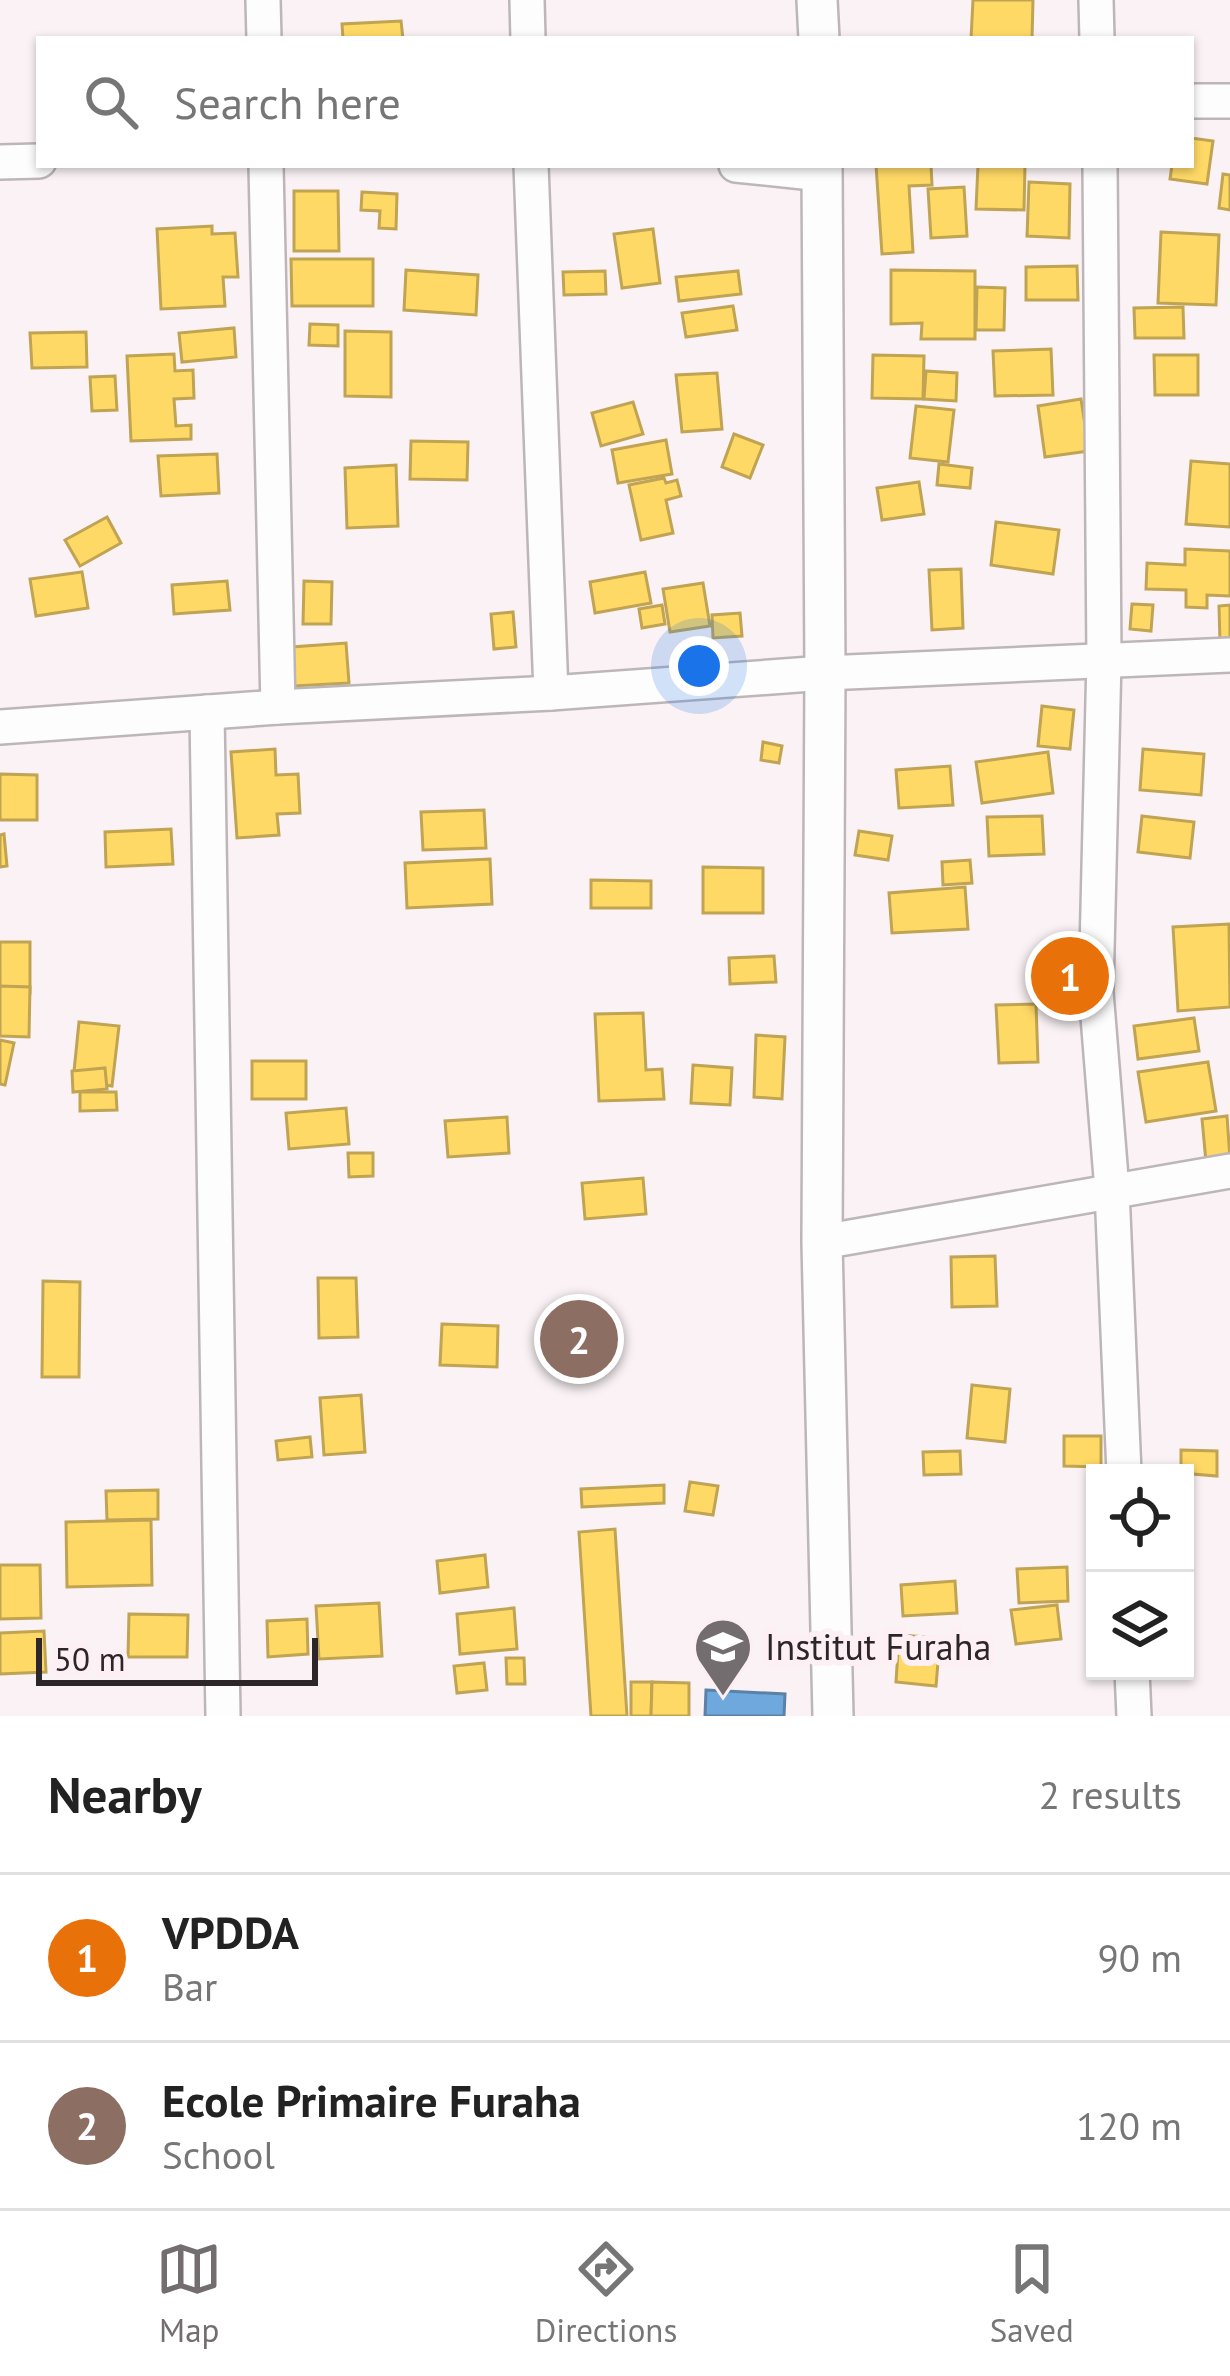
<!DOCTYPE html>
<html lang="en">
<head>
<meta charset="utf-8">
<style>
	body { margin:0; font-family:"PT Sans",sans-serif; background:#f6f6f6; color:#222 }
	.controls { position:absolute; right:36px; bottom:36px; display:grid; overflow:hidden; border-radius:0px; box-shadow:0 3px 9px #0004 }
	.controls button { width:108px; height:108px; display:grid; place-items:center; padding:0; border:0; border-bottom:3px solid #e0e0e0; background:#fff; color:#222; font:60px sans-serif }
	.scale { position:absolute; left:36px; bottom:30px; width:282px; box-sizing:border-box; padding-left:12px; border:6px solid #2c2628; border-top:0; font-size:33px; line-height:42px; white-space:nowrap; color:#2c2628; -webkit-text-stroke:9px #fdeff3; paint-order:stroke }
	.you { position:absolute; left:699px; top:666px; width:42px; height:42px; margin:-30px; border:9px solid #fff; border-radius:50%; background:#1a73e8; box-shadow:0 0 0 18px #1a73e833 }
	.badge { display:grid; place-items:center; width:78px; height:78px; border-radius:50%; background:#746d6f; color:#fff; font-size:39px; font-weight:700 }
	.pin { position:absolute; translate:-50% -50%; border:6px solid #fff; box-shadow:0 3px 12px #0006 }
	.list { margin:0; padding:0; list-style:none }
	h2 { display:flex; justify-content:space-between; align-items:center; height:156px; margin:0; padding:0 48px; font-size:51px }
	h2 small { font-size:39px; font-weight:400; color:#767676 }
	.list li { display:grid; grid-template-columns:78px 1fr auto; gap:36px; align-items:center; box-sizing:border-box; height:168px; padding:0 48px; border-top:3px solid #e0e0e0 }
	.list b { display:block; font-size:45px; white-space:nowrap }
	.list p { margin:0; font-size:39px; white-space:nowrap; color:#767676 }
	.list em { font-size:39px; font-style:normal; color:#767676 }
	.icon { flex:none; width:66px; height:66px; fill:none; stroke:currentColor; stroke-width:2; stroke-linecap:round; stroke-linejoin:round }
	.map { position:relative; flex:none; width:1230px; height:1716px; overflow:hidden }
	.search { position:absolute; background:#fff; box-shadow:0 3px 9px #0004; left:36px; right:36px; top:36px; height:132px; display:flex; align-items:center; gap:30px; box-sizing:border-box; padding:0 42px; border-radius:0px; color:#767676; font-size:45px }
	.sheet { height:492px; background:#fff }
	nav { display:flex; justify-content:space-around; align-items:center; box-sizing:border-box; height:168px; border-top:3px solid #e0e0e0; background:#fff; font-size:33px; color:#767676 }
	nav a { display:grid; justify-items:center; gap:6px }
	nav .on { color:#746d6f }
	.map>svg:first-child { display:block }
	.homes { fill:#ffd966; stroke:#c0a353; stroke-width:3 }
	.schools { fill:#6fa8dc; stroke:#5b81a6; stroke-width:3 }
	.lines { fill:none; stroke-linecap:round; stroke-linejoin:round }
	.minor-casing { stroke:#bdb6b8; stroke-width:38 }
	.tertiary-casing { stroke:#bdb6b8; stroke-width:44 }
	.minor { stroke:#fefdfd; stroke-width:33 }
	.tertiary { stroke:#fefdfd; stroke-width:39 }
	.labels { text-anchor:middle; stroke-width:12; stroke-linejoin:round; paint-order:stroke }
	.poi-label { font-size:36px; fill:#2c2628; stroke:#fdeff3; text-anchor:start }
</style>
</head>
<body>
<div class="map">
<svg width="1230" height="1716" viewBox="0 0 1230 1716">
	<rect width="100%" height="100%" fill="#faf2f4"/>
	<!-- homes -->
	<g class="homes">
		<polygon points="973,0 1033,0 1032,39 971,39"/>
		<polygon points="401,21 403,39 343,39 342,24"/>
		<polygon points="1191,138 1213,141 1207,184 1170,179 1172,165 1191,165"/>
		<polygon points="876,165 931,165 932,185 909,186 913,252 882,254"/>
		<polygon points="978,165 1025,165 1024,210 976,209"/>
		<polygon points="1223,174 1230,175 1230,210 1219,208"/>
		<polygon points="1029,182 1070,184 1069,238 1027,236"/>
		<polygon points="964,187 967,236 931,238 928,189"/>
		<polygon points="294,191 338,191 339,251 294,251"/>
		<polygon points="362,192 397,194 396,229 379,228 380,211 361,210"/>
		<polygon points="212,226 212,234 235,233 238,277 223,277 225,306 161,309 157,229"/>
		<polygon points="653,229 660,283 622,288 614,234"/>
		<polygon points="1161,232 1219,235 1216,305 1158,303"/>
		<polygon points="291,259 373,259 373,306 292,306"/>
		<polygon points="1077,266 1078,300 1026,300 1026,267"/>
		<polygon points="406,270 478,275 476,315 404,310"/>
		<polygon points="891,270 975,271 975,339 921,339 922,323 891,324"/>
		<polygon points="605,271 606,294 564,295 563,272"/>
		<polygon points="738,271 741,294 679,301 676,277"/>
		<polygon points="977,287 1005,288 1004,330 976,330"/>
		<polygon points="733,306 737,330 686,337 682,313"/>
		<polygon points="1183,307 1184,338 1135,338 1134,308"/>
		<polygon points="310,324 338,325 338,346 309,345"/>
		<polygon points="234,328 236,357 182,362 179,333"/>
		<polygon points="345,331 391,332 391,397 345,396"/>
		<polygon points="86,332 87,367 32,368 30,333"/>
		<polygon points="1051,349 1053,395 995,396 993,351"/>
		<polygon points="174,354 175,371 193,370 194,398 174,399 176,426 191,425 191,439 131,441 127,356"/>
		<polygon points="873,355 924,356 923,399 872,398"/>
		<polygon points="1154,355 1198,355 1198,395 1155,395"/>
		<polygon points="926,371 957,373 956,401 924,399"/>
		<polygon points="717,373 722,429 682,432 676,375"/>
		<polygon points="115,376 117,410 92,411 90,377"/>
		<polygon points="1081,399 1089,451 1045,457 1038,406"/>
		<polygon points="633,402 643,434 601,446 592,413"/>
		<polygon points="916,406 954,410 948,462 910,458"/>
		<polygon points="734,434 763,445 750,478 722,467"/>
		<polygon points="666,440 672,474 618,483 612,450"/>
		<polygon points="411,441 468,442 467,480 410,479"/>
		<polygon points="217,454 219,493 161,496 158,456"/>
		<polygon points="1191,461 1230,464 1230,527 1186,524"/>
		<polygon points="939,464 972,468 970,488 937,485"/>
		<polygon points="396,465 398,526 347,528 345,468"/>
		<polygon points="664,478 666,483 677,480 681,496 666,500 673,533 641,540 629,485"/>
		<polygon points="919,482 924,514 882,520 877,488"/>
		<polygon points="107,517 121,543 80,566 65,540"/>
		<polygon points="996,522 1059,530 1053,574 991,565"/>
		<polygon points="1185,549 1230,551 1230,596 1207,595 1207,608 1186,607 1186,590 1146,589 1147,563 1185,565"/>
		<polygon points="961,569 963,628 932,630 929,570"/>
		<polygon points="82,572 88,608 36,616 30,579"/>
		<polygon points="645,572 651,603 595,613 590,582"/>
		<polygon points="227,581 230,610 174,614 172,585"/>
		<polygon points="304,581 332,582 331,624 303,624"/>
		<polygon points="703,583 710,626 670,632 663,589"/>
		<polygon points="1132,604 1153,605 1151,631 1130,629"/>
		<polygon points="662,605 665,624 642,628 639,609"/>
		<polygon points="1230,605 1230,643 1220,643 1219,606"/>
		<polygon points="513,612 516,647 494,649 491,614"/>
		<polygon points="740,613 742,636 713,638 712,615"/>
		<polygon points="346,643 349,683 294,686 292,647"/>
		<polygon points="1042,706 1074,710 1070,749 1038,746"/>
		<polygon points="763,742 782,746 779,763 761,760"/>
		<polygon points="275,749 276,775 298,774 300,813 277,814 279,835 237,838 231,752"/>
		<polygon points="1143,749 1204,754 1201,795 1140,790"/>
		<polygon points="1048,752 1053,793 982,803 976,762"/>
		<polygon points="950,766 953,805 899,808 896,770"/>
		<polygon points="0,774 37,775 37,820 0,820"/>
		<polygon points="484,810 486,848 423,850 421,812"/>
		<polygon points="1042,816 1044,854 989,856 987,817"/>
		<polygon points="1142,816 1194,822 1190,858 1138,852"/>
		<polygon points="171,829 173,864 106,867 105,832"/>
		<polygon points="859,831 892,836 888,860 855,855"/>
		<polygon points="4,834 7,866 0,867 0,835"/>
		<polygon points="490,859 492,904 407,908 405,863"/>
		<polygon points="970,860 972,883 943,885 942,862"/>
		<polygon points="703,867 763,868 763,913 703,913"/>
		<polygon points="591,880 651,881 651,908 591,908"/>
		<polygon points="965,887 968,929 892,933 889,893"/>
		<polygon points="1229,924 1230,1007 1178,1011 1173,927"/>
		<polygon points="0,942 30,942 30,993 0,992"/>
		<polygon points="774,956 776,982 730,984 729,958"/>
		<polygon points="0,986 30,987 29,1037 0,1036"/>
		<polygon points="1036,1004 1038,1062 999,1063 996,1005"/>
		<polygon points="643,1013 646,1070 662,1069 664,1099 599,1101 595,1014"/>
		<polygon points="1194,1018 1199,1051 1138,1059 1134,1026"/>
		<polygon points="79,1022 119,1026 112,1086 73,1081"/>
		<polygon points="756,1035 785,1037 782,1099 754,1097"/>
		<polygon points="0,1040 14,1043 5,1085 0,1084"/>
		<rect x="252" y="1061" width="54" height="38"/>
		<polygon points="1208,1062 1216,1111 1146,1122 1138,1072"/>
		<polygon points="693,1065 732,1068 730,1105 691,1103"/>
		<polygon points="105,1068 107,1089 73,1092 72,1071"/>
		<polygon points="80,1092 116,1092 117,1110 80,1111"/>
		<polygon points="346,1108 349,1144 289,1149 286,1113"/>
		<polygon points="1227,1116 1230,1159 1206,1162 1202,1119"/>
		<polygon points="507,1117 509,1153 448,1157 445,1121"/>
		<polygon points="348,1153 373,1153 373,1176 349,1177"/>
		<polygon points="643,1178 646,1214 585,1219 582,1183"/>
		<polygon points="995,1256 997,1306 952,1307 951,1257"/>
		<polygon points="318,1278 356,1278 358,1337 319,1338"/>
		<polygon points="43,1281 80,1282 79,1377 42,1377"/>
		<polygon points="442,1324 498,1326 497,1367 440,1365"/>
		<polygon points="972,1385 1010,1389 1005,1442 967,1438"/>
		<polygon points="361,1395 365,1452 324,1455 320,1398"/>
		<polygon points="1064,1436 1101,1436 1101,1467 1064,1466"/>
		<polygon points="310,1437 312,1457 278,1460 276,1441"/>
		<polygon points="1181,1450 1217,1451 1217,1476 1181,1473"/>
		<polygon points="960,1451 961,1474 924,1475 923,1452"/>
		<polygon points="690,1482 718,1486 713,1515 685,1511"/>
		<polygon points="664,1485 664,1503 582,1507 581,1489"/>
		<polygon points="158,1490 158,1519 107,1520 106,1491"/>
		<polygon points="151,1520 152,1585 67,1587 66,1522"/>
		<polygon points="615,1529 627,1716 591,1716 579,1532"/>
		<polygon points="485,1555 488,1587 440,1593 437,1561"/>
		<polygon points="0,1565 40,1565 41,1618 0,1619"/>
		<polygon points="1067,1567 1068,1601 1019,1603 1017,1569"/>
		<polygon points="955,1581 957,1613 903,1616 901,1585"/>
		<polygon points="379,1603 382,1656 319,1659 316,1606"/>
		<polygon points="1057,1605 1061,1639 1016,1644 1011,1610"/>
		<polygon points="514,1608 517,1649 460,1654 457,1614"/>
		<polygon points="129,1614 188,1615 187,1657 128,1657"/>
		<polygon points="307,1619 308,1654 268,1657 267,1621"/>
		<polygon points="44,1631 46,1672 0,1674 0,1633"/>
		<polygon points="899,1635 940,1638 936,1686 896,1682"/>
		<polygon points="506,1658 524,1658 525,1684 507,1684"/>
		<polygon points="484,1663 487,1690 457,1693 454,1666"/>
		<polygon points="631,1682 652,1682 651,1716 631,1716"/>
		<polygon points="652,1682 689,1683 689,1716 651,1716"/>
	</g>
	<!-- schools -->
	<g class="schools">
		<polygon points="572,1309 609,1310 607,1364 571,1362"/>
		<polygon points="706,1690 785,1694 784,1716 705,1716"/>
	</g>
	<g class="lines">
		<!-- minor casing -->
		<g class="minor-casing">
			<g id="minor">
				<polyline points="263,0 264,39"/>
				<polyline points="527,0 528,39"/>
				<polyline points="1096,0 1097,39"/>
				<polyline points="1191,101 1230,101"/>
				<polyline points="0,162 39,161"/>
				<polyline points="266,165 278,707"/>
				<polyline points="531,165 551,693"/>
				<polyline points="736,165 822,174"/>
				<polyline points="1100,165 1104,659 1096,992 1112,1190 1124,1473"/>
				<polyline points="207,712 223,1716"/>
				<polyline points="0,727 278,707 551,693 825,673 1230,655"/>
				<polyline points="822,1242 1230,1171"/>
				<polyline points="1132,1671 1134,1716"/>
			</g>
		</g>
		<!-- tertiary casing -->
		<g class="tertiary-casing">
			<g id="tertiary">
				<polyline points="817,0 819,39"/>
				<polyline points="822,165 825,673 822,1242 833,1716"/>
			</g>
		</g>
		<!-- minor -->
		<use href="#minor" class="minor"/>
		<!-- tertiary -->
		<use href="#tertiary" class="tertiary"/>
	</g>
	<!-- icons -->
	<defs>
		<g id="school-pin" transform="scale(3)"><path d="M0 17L-7.5 6A9.5 9.5 0 1 1 7.5 6Z" fill="#746d6f" stroke="#fdeff3"/><path d="M0-5L7-2L0 1L-7-2ZM-4 1L0 2.5L4 1V4Q0 6-4 4Z" fill="#fff"/></g>
	</defs>
	<g fill-rule="evenodd">
		<use href="#school-pin" x="723" y="1647"/>
	</g>
	<g class="labels">
		<!-- poi labels -->
		<g class="poi-label">
			<text x="765" y="1660">Institut Furaha</text>
		</g>
	</g>
</svg>
<div class="controls">
<button><svg class="icon" aria-label="locate" viewBox="0 0 24 24"><circle cx="12" cy="12" r="6"/><path d="M12 2v4M12 18v4M2 12h4M18 12h4"/></svg></button>
<button><svg class="icon" aria-label="layers" viewBox="0 0 24 24"><path d="M12 4l9 5-9 5-9-5zM3 14l9 5 9-5"/></svg></button>
</div>
<div class="scale">50 m</div>
<div class="you"></div>
<div class="pin badge" style="left:1070px;top:976px;background:#e8710a">1</div>
<div class="pin badge" style="left:579px;top:1339px;background:#8d6e63">2</div>
<div class="search"><svg class="icon" aria-label="search" viewBox="0 0 24 24"><circle cx="10" cy="10" r="6"/><path d="M15 15l6 6"/></svg>Search here</div>
</div>
<section class="sheet">
<h2>Nearby<small>2 results</small></h2>
<ul class="list">
<li><span class="badge" style="background:#e8710a">1</span><div><b>VPDDA</b><p>Bar</p></div><em>90 m</em></li>
<li><span class="badge" style="background:#8d6e63">2</span><div><b>Ecole Primaire Furaha</b><p>School</p></div><em>120 m</em></li>
</ul>
</section>
<nav>
<a class="on"><svg class="icon" aria-label="map" viewBox="0 0 24 24"><path d="M3 6l6-2 6 2 6-2v14l-6 2-6-2-6 2zM9 4v14M15 6v14"/></svg>Map</a>
<a><svg class="icon" aria-label="directions" viewBox="0 0 24 24"><path d="M12 3l9 9-9 9-9-9zM9 14v-3h6M13 9l2 2-2 2"/></svg>Directions</a>
<a><svg class="icon" aria-label="saved" viewBox="0 0 24 24"><path d="M7 4h10v16l-5-4-5 4z"/></svg>Saved</a>
</nav>
</body>
</html>
